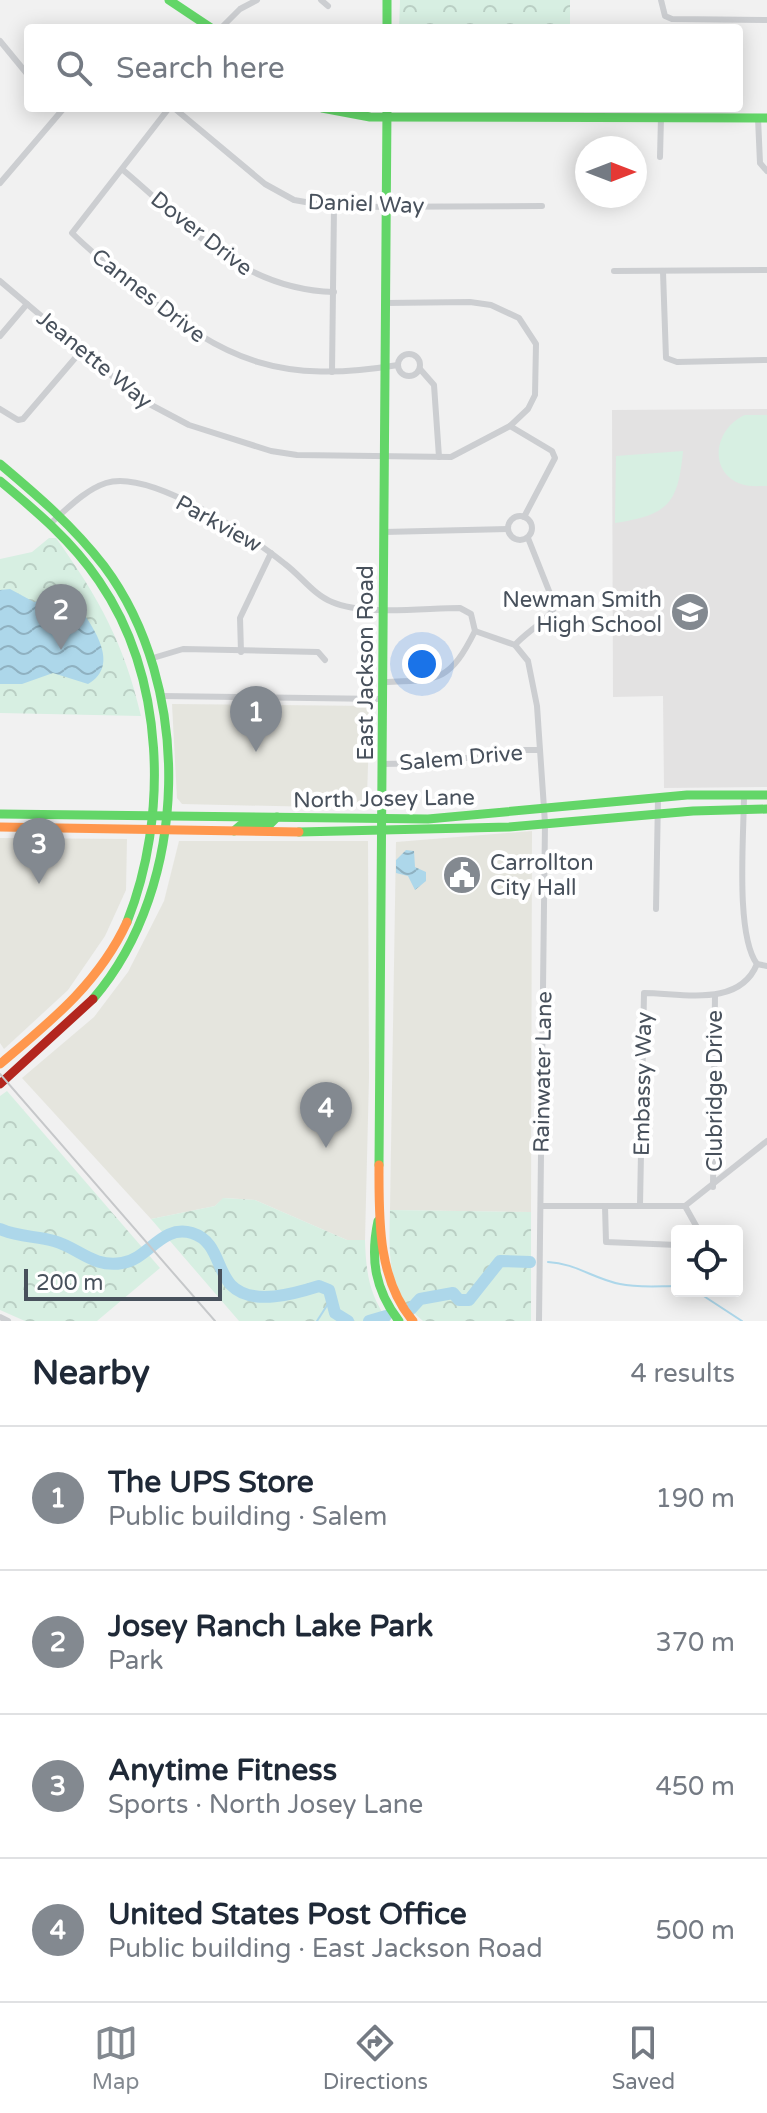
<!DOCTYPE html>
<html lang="en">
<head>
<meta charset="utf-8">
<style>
	body { margin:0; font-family:"Varela Round",sans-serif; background:#f2f2f3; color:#1f2937 }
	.controls { position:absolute; right:24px; bottom:24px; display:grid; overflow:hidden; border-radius:8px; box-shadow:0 4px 20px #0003 }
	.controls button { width:72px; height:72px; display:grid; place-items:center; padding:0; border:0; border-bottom:2px solid #e0e1e3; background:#fff; color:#1f2937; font:40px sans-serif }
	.compass { position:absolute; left:575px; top:136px; width:72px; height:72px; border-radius:50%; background:#fff; box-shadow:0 4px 20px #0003; rotate:90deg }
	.scale { position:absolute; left:24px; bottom:20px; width:198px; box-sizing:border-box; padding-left:8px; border:4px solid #48515c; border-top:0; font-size:22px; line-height:28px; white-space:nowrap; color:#48515c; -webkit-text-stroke:6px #fff; paint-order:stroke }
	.you { position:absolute; left:422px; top:664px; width:28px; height:28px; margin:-20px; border:6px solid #fff; border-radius:50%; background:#1a73e8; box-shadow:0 0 0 12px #1a73e833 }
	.badge { display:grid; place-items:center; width:52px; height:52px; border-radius:50%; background:#838990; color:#fff; font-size:26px; font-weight:700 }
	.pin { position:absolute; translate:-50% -66px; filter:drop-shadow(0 2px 4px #0008) }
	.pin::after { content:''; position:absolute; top:42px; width:28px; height:24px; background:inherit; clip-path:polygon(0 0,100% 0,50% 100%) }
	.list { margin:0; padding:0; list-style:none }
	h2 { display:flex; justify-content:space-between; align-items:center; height:104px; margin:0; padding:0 32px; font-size:34px }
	h2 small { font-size:26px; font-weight:400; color:#747a83 }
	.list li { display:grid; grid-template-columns:52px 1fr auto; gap:24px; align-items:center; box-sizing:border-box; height:144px; padding:0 32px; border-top:2px solid #e0e1e3 }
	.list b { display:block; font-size:30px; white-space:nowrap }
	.list p { margin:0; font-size:26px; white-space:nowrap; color:#747a83 }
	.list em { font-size:26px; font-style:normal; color:#747a83 }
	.icon { flex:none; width:44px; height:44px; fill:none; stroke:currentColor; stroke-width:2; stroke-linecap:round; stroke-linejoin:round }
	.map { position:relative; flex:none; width:767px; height:1321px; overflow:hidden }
	.search { position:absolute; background:#fff; box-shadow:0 4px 20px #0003; left:24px; right:24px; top:24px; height:88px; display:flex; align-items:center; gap:20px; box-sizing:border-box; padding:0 28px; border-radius:8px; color:#747a83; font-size:30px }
	.sheet { height:680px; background:#fff }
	nav { display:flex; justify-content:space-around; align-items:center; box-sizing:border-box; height:112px; border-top:2px solid #e0e1e3; background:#fff; font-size:22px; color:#747a83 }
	nav a { display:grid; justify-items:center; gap:4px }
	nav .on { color:#838990 }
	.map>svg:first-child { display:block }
	.commercial { fill:#e5e5de }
	.education { fill:#e3e2e2 }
	.park { fill:url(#park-crowns) }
	.pitch { fill:#d7efe2 }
	.water { fill:url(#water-waves) }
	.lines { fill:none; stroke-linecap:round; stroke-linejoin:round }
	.stream { stroke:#add7ea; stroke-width:2 }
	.river { stroke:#add7ea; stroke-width:12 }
	.street { stroke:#ccced1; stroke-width:6 }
	.fast { stroke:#63d668; stroke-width:9 }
	.slow { stroke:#ff974d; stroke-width:9 }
	.jam { stroke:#b3261e; stroke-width:9 }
	.rail { stroke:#c6c8ca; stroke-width:2 }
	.labels { text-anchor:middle; stroke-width:8; stroke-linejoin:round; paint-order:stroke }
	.street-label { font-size:22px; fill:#48515c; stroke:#fff }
	.poi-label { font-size:22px; fill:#48515c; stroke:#fff; text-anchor:end }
</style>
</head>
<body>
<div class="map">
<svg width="767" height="1321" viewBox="0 0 767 1321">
	<defs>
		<pattern id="park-crowns" width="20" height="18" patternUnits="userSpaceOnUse" patternTransform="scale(2)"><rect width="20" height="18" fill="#d7efe2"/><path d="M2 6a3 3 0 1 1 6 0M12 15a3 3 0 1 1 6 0" fill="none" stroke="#bacfc4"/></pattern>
		<pattern id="water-waves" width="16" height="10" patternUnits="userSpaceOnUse" patternTransform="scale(2)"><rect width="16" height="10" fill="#add7ea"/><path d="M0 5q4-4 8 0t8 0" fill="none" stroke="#8fb1c1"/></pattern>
	</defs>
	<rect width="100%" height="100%" fill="#f1f1f1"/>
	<!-- commercial -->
	<g class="commercial">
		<polygon points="172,704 370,706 367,796 362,808 182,804 177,798"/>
		<polygon points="532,831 531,1212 390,1210 396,842"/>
		<polygon points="0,838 127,839 126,890 105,936 68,990 4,1049 0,1043"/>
		<polygon points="179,841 368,841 369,1077 365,1240 347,1240 255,1200 224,1198 215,1206 151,1219 22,1078 94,1017 128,972 164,901"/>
	</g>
	<!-- education -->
	<polygon class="education" points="767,409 767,787 664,788 663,696 613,697 612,410"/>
	<!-- park -->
	<g class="park">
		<polygon points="400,0 570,0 570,28 399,28"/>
		<path d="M49,538H56C99,598 124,643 141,716L0,713V559L32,552Z"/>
		<polygon points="7,1091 160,1268 97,1321 25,1321 0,1310 0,1096"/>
		<path d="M223,1198L255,1200L347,1240H365C366,1273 369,1294 388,1321H239L151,1219L215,1206Z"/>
		<path d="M390,1210L531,1212V1321H423C386,1292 389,1253 390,1210Z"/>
	</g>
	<!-- pitch -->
	<g class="pitch">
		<path d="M745,415H767V486C759,486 749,487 741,484C706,471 716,427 745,415Z"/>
		<path d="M683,451C678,504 668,515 615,523L616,456Z"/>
	</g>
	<!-- water -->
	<g class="water">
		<path d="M10,589L34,602L53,598L76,603C92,625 122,665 88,684L53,673L22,684H0V590Z"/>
		<polygon points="406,850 414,851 415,867 426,872 426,881 415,890 408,876 396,873 396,860"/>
	</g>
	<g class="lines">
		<!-- stream -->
		<g class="stream">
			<path d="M548,1262C575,1263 594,1279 620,1284C638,1288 659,1286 677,1286"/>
			<polyline points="696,1291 742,1321"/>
			<polyline points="317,1321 333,1296"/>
		</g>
		<!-- river -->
		<g class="river">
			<path d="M0,1229C17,1237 36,1236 54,1241C79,1248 93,1268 122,1263C149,1259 161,1224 192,1233C218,1241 216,1269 231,1285C252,1307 297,1293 319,1286L329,1290L335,1313L348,1321"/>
			<polyline points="411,1309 420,1299 453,1293 459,1300 469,1300 500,1261 530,1262"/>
			<polyline points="369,1321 386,1316"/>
		</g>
		<!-- street -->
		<g class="street">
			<polyline points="321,0 328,6"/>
			<polyline points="661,0 665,16 672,19 767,20"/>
			<polyline points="221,28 240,9 257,0"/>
			<polyline points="0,41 28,75"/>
			<path d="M169,108L72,233C92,253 115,271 138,289C226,363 282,384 398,365"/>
			<polyline points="174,108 265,184 294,200 334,207 542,206"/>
			<polyline points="758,118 760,163 767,171"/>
			<polyline points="660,157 661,117"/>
			<path d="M123,170C191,227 240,289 334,292"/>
			<polyline points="0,183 64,108"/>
			<polyline points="614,271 767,270"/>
			<polyline points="663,272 666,358 677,362 767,360"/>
			<polyline points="0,281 138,398 189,425 271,451 297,455 451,457 510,426 528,409 535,395 536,344 519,318 491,305 470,302 385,303"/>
			<polyline points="0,336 27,304"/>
			<circle cx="409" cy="365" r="11"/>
			<polyline points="420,369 434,385 439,457"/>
			<polyline points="332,372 334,207"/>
			<polyline points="0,409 18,420 23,419 82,350"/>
			<polyline points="510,426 552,451 555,458 524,517"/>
			<circle cx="520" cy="528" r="12"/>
			<path d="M52,522C68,508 85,490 106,483C150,469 251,536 285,564C301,576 314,595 332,602C364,616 425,608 460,608L471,614L475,631"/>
			<polyline points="384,532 508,529"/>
			<polyline points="475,631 515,645 528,661 537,706 545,823 539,1321"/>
			<path d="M515,645C526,632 550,619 555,606L528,538"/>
			<polyline points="241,652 240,618 271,553"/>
			<polyline points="153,658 183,649 318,652 325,660"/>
			<path d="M383,682C438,680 449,683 475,631"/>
			<polyline points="161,696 382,699"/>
			<polyline points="382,764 438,763 513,750 539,750"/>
			<path d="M744,794C744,834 735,934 757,964L767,966"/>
			<polyline points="656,909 658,798"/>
			<polyline points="713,1187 715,995"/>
			<polyline points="541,1206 685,1206 767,1141"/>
			<polyline points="605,1206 606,1242 677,1245"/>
			<path d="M640,1206L644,993C682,993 739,1008 757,964"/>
			<polyline points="685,1206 699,1231"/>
			<polyline points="0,1317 8,1321"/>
		</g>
		<!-- fast -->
		<g class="fast">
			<polyline points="169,0 211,28"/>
			<polyline points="387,0 387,28"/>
			<polyline points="322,108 370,117 767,118"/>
			<path d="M0,464C38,496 73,526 104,566C193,685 191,885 93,999"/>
			<path d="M0,481C36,511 72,541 99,581C165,677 169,816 127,922"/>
			<polyline points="0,814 428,819 687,795 767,795"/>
			<polyline points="234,831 241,825 270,824 277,817"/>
			<polyline points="299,832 509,827 693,811 767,809"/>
			<polyline points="379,1165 387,108"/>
			<path d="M378,1221C370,1259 375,1290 399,1321"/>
		</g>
		<!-- slow -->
		<g class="slow">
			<polyline points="0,827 299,832"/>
			<path d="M0,1064C50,1022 99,983 127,922"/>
			<path d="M379,1165C379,1217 377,1279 413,1321"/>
		</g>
		<!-- jam -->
		<polyline class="jam" points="0,1084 93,999"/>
		<!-- rail -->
		<polyline class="rail" points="0,1074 215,1321"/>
	</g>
	<!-- icons -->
	<defs>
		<g id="school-disc" transform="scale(2)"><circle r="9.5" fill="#838990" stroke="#fff"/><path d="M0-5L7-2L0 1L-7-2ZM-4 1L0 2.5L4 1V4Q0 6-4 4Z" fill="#fff"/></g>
		<g id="civic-disc" transform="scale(2)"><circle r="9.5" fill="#838990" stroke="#fff"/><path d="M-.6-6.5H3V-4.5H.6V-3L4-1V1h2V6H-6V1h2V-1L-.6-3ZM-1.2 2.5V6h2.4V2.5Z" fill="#fff"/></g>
	</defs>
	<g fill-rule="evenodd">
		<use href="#school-disc" x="690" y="612"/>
		<use href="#civic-disc" x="462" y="875"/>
	</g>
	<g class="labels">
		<!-- street labels -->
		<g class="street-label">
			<text transform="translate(366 203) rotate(2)" y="8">Daniel Way</text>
			<text transform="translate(202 233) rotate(38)" y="8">Dover Drive</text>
			<text transform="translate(149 295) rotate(38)" y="8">Cannes Drive</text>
			<text transform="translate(95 359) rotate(39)" y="8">Jeanette Way</text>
			<text transform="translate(219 523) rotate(29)" y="8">Parkview</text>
			<text transform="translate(365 663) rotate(-90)" y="8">East Jackson Road</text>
			<text transform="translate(461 757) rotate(-5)" y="8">Salem Drive</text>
			<text transform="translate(384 798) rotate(-1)" y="8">North Josey Lane</text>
			<text transform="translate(542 1072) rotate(-89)" y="8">Rainwater Lane</text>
			<text transform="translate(642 1084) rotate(-89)" y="8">Embassy Way</text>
			<text transform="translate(714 1091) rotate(-90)" y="8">Clubridge Drive</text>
		</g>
		<!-- poi labels -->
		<g class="poi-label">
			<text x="662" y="607">Newman Smith<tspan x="662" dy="25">High School</tspan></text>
			<text x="490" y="870" text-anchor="start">Carrollton<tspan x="490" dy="25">City Hall</tspan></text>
		</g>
	</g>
</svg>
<div class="controls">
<button><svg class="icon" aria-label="locate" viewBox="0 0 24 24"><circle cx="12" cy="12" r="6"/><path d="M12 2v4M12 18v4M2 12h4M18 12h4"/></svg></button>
</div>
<svg class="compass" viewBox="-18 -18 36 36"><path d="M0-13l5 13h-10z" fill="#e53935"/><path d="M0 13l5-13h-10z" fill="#747a83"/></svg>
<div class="scale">200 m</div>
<div class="you"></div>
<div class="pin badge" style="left:256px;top:752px">1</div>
<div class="pin badge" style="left:61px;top:650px">2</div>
<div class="pin badge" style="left:39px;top:884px">3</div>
<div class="pin badge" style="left:326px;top:1148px">4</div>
<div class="search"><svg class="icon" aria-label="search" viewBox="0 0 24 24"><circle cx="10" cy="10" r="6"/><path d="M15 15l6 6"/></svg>Search here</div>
</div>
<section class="sheet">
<h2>Nearby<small>4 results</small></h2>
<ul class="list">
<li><span class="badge">1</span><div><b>The UPS Store</b><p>Public building · Salem</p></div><em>190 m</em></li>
<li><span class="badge">2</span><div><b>Josey Ranch Lake Park</b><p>Park</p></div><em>370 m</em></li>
<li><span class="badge">3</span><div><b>Anytime Fitness</b><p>Sports · North Josey Lane</p></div><em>450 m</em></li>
<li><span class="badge">4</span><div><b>United States Post Office</b><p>Public building · East Jackson Road</p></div><em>500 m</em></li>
</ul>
</section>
<nav>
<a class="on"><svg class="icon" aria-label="map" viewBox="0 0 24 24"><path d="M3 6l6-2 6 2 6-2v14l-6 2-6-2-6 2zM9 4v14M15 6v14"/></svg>Map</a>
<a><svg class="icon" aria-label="directions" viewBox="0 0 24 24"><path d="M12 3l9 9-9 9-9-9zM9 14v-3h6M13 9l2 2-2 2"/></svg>Directions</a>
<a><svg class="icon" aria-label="saved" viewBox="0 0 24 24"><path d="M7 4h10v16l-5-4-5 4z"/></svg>Saved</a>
</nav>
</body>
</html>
